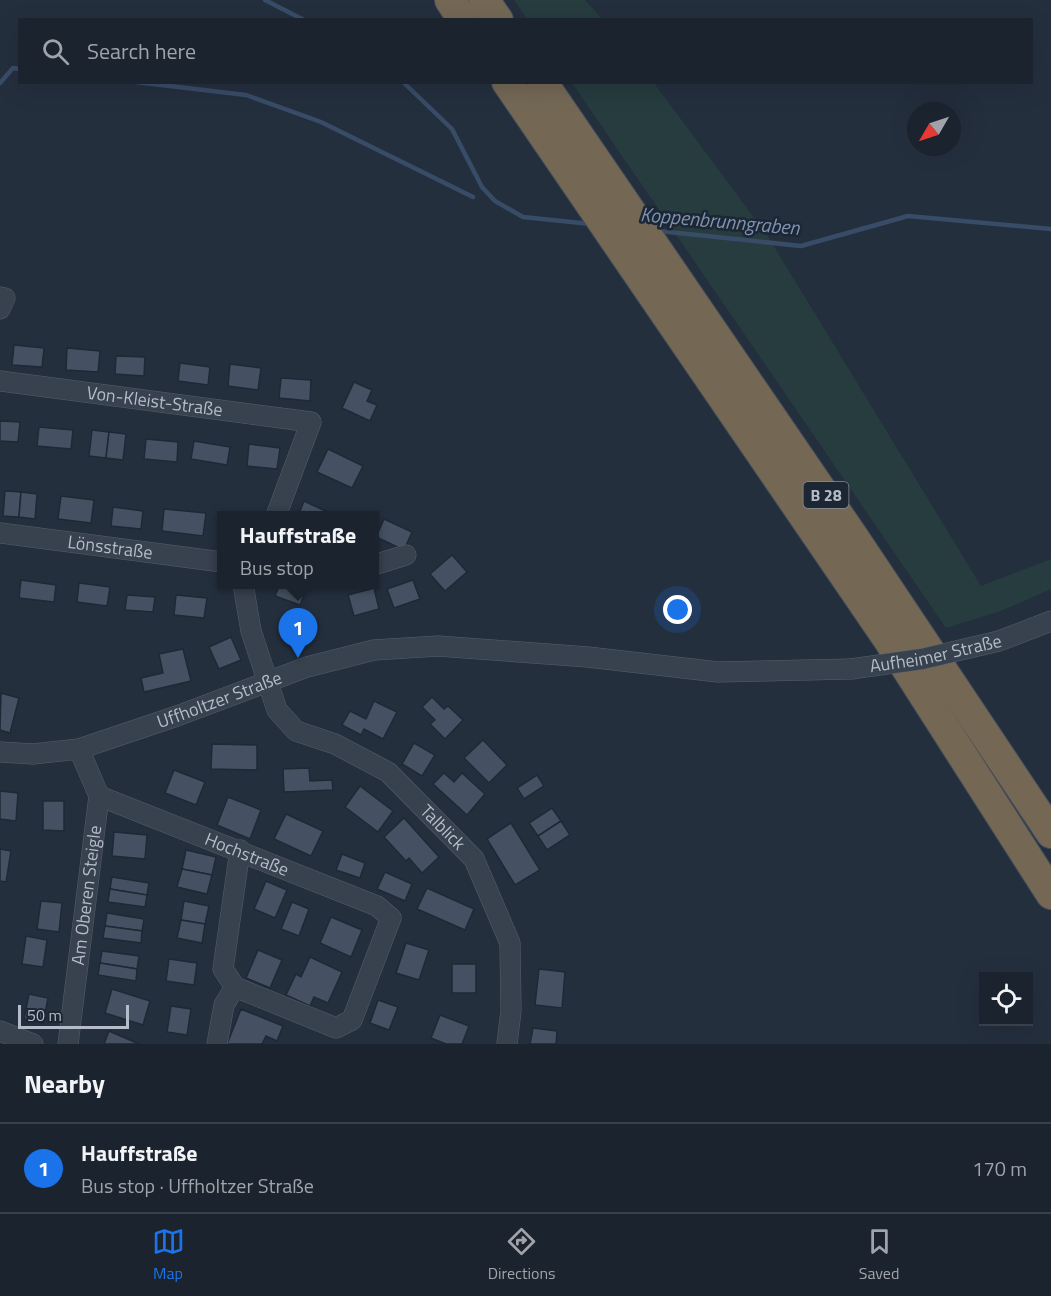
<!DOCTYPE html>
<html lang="en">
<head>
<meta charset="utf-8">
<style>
	body { margin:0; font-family:"Titillium Web",sans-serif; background:#282f3a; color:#f1f3f6 }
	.controls { position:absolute; right:18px; bottom:18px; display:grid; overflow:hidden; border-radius:0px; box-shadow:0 6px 24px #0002 }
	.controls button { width:54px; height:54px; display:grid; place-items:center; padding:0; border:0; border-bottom:2px solid #39404a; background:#1b232e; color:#f1f3f6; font:30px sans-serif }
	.compass { position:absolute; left:907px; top:102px; width:54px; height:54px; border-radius:50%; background:#1b232e; box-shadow:0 6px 24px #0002; rotate:231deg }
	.scale { position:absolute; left:18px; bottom:15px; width:111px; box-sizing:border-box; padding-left:6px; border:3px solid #b4bcc9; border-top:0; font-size:16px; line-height:21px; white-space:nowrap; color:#b4bcc9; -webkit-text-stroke:4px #1d2633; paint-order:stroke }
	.you { position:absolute; left:678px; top:610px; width:21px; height:21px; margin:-15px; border:4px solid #fff; border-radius:50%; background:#1a73e8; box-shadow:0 0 0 9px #1a73e833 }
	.badge { display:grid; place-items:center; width:39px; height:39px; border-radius:50%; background:#1a73e8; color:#fff; font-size:20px; font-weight:700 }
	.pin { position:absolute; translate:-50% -50px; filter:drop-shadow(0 2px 3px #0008) }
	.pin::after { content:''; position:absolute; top:32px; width:21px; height:18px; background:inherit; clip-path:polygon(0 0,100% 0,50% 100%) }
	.popup { position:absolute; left:217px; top:511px; width:162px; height:78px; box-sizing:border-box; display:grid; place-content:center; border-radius:0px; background:#1b232e; filter:drop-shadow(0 2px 4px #0005); font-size:20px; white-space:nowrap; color:#a0a4aa }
	.popup b { font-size:22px; color:#f1f3f6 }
	.popup::after { content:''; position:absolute; left:50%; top:100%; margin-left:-12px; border:12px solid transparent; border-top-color:#1b232e }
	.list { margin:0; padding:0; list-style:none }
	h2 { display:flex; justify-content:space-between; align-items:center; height:78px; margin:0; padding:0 24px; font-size:26px }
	h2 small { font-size:20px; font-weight:400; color:#a0a4aa }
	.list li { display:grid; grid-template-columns:39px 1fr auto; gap:18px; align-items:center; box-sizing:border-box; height:90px; padding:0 24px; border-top:2px solid #39404a }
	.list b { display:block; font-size:22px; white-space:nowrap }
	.list p { margin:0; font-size:20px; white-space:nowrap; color:#a0a4aa }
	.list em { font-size:20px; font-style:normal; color:#a0a4aa }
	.icon { flex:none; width:33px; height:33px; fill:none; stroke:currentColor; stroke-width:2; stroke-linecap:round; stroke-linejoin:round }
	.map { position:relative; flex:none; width:1051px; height:1044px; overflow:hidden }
	.search { position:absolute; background:#1b232e; box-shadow:0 6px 24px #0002; left:18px; right:18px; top:18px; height:66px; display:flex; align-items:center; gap:15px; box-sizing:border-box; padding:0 21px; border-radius:0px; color:#a0a4aa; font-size:22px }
	.sheet { height:168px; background:#1b232e }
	nav { display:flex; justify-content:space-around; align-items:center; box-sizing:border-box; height:84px; border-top:2px solid #39404a; background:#1b232e; font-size:16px; color:#a0a4aa }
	nav a { display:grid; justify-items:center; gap:3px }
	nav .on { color:#1a73e8 }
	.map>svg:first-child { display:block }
	.green { fill:#263c3f }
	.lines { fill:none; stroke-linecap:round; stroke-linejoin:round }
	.stream { stroke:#394c67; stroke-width:4.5 }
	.building { fill:#455162; stroke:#1f2835; stroke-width:1.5 }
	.minor-casing { stroke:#565f6c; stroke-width:21 }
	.highway-casing { stroke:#434c59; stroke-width:32 }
	.minor { stroke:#38414e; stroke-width:20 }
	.highway { stroke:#746855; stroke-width:30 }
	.minor-bridge-casing { stroke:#565f6c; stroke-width:21; stroke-linecap:butt }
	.minor-bridge { stroke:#38414e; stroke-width:20 }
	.labels { text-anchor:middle; stroke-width:5; stroke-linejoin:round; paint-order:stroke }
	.shield { fill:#1d2633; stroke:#878f9c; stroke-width:1.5 }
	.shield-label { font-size:16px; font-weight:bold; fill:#b4bcc9 }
	.street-label { font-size:18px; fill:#b4bcc9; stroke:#1d2633 }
	.water-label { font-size:20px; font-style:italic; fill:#7c92b1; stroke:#1d2633 }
</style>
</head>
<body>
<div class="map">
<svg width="1051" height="1044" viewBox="0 0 1051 1044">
	<rect width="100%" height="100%" fill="#242f3e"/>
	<!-- green -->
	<g class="green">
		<polygon points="514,0 585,0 602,19 527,19"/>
		<polygon points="572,83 654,83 767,235 981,586 1051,559 1051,589 1001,611 946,628"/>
	</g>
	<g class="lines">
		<!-- stream -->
		<g class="stream">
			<polyline points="265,0 304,20"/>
			<polyline points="136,82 246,95 321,122 473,197"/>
			<polyline points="403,82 452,129 482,187 495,201 523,217 591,224"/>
			<polyline points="0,83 13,68 20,69"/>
			<polyline points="659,231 801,246 908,216 1051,229"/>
		</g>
	</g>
	<!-- building -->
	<g class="building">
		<polygon points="14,345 44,348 42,367 12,365"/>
		<polygon points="67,348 100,351 98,372 66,370"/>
		<polygon points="116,356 145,357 144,376 115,374"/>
		<polygon points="180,363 210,367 208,385 178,381"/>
		<polygon points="230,364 261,368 258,390 228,386"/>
		<polygon points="281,378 311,380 310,401 279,398"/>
		<polygon points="354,382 372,390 367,401 377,405 370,421 342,408"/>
		<polygon points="0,421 20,422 18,442 0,441"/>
		<polygon points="39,427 73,430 71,449 37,446"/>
		<polygon points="92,430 109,432 106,458 89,456"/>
		<polygon points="109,432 126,434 123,460 106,458"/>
		<polygon points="146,439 178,442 177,462 144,459"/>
		<polygon points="194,441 230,447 227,465 191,459"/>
		<polygon points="249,444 280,448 277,469 247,466"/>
		<polygon points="328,449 363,466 352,488 317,472"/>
		<polygon points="5,491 21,492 19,517 3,516"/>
		<polygon points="21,492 37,494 35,519 19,517"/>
		<polygon points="61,496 94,500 91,523 58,519"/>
		<polygon points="304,501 336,516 298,516"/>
		<polygon points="113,507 143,511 141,529 111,526"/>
		<polygon points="164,509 206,513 203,536 162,531"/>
		<polygon points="384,519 412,532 404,550 376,537"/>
		<polygon points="452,555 467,572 445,591 430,574"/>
		<polygon points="21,580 56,585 54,602 19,598"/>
		<polygon points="413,580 420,599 394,608 387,589"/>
		<polygon points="79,583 110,587 107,606 77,602"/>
		<polygon points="280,584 308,585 300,605 275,596"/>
		<polygon points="374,588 379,609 354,616 348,595"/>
		<polygon points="127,595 155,597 153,612 125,610"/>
		<polygon points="176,595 207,598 204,618 174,615"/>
		<polygon points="231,637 241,660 219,669 209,647"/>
		<polygon points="183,649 191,681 144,692 141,678 163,673 159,654"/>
		<polygon points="1,693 19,698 10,733 0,730"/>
		<polygon points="432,697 444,709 448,706 463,720 445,739 430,724 435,720 422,707"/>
		<polygon points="374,701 397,712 383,739 364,729 361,735 342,725 350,711 366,719"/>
		<polygon points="483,740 507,765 489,783 464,758"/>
		<polygon points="414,743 435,755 422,776 402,764"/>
		<polygon points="212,744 257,745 257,770 211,769"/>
		<polygon points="309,768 310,781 332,780 333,790 284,792 283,769"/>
		<polygon points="174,770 205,782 196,805 165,793"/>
		<polygon points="444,773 454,782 462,773 485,794 467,815 433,784"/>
		<polygon points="537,775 544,786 524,799 517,788"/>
		<polygon points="360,786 393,811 378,832 345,807"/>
		<polygon points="0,791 18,793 16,821 0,819"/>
		<polygon points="228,797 261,810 250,839 217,825"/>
		<polygon points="43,801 64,801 64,831 43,830"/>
		<polygon points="552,808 561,821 538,836 529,823"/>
		<polygon points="286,814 323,831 311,856 274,839"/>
		<polygon points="404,818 439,857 422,873 409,858 406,861 384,837"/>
		<polygon points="561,821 570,835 547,850 538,836"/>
		<polygon points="511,823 540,870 515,885 487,839"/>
		<polygon points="114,832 147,835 145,859 112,856"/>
		<polygon points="0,849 11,851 6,882 0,881"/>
		<polygon points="186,850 216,857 212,875 182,869"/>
		<polygon points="342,854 365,863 360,878 336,870"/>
		<polygon points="182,869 212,875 207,894 177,887"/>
		<polygon points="385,872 412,884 405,901 377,889"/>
		<polygon points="112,877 149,883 147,895 110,889"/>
		<polygon points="266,881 287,890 275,918 254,909"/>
		<polygon points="427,888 474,909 465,930 417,909"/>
		<polygon points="110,889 147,895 145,907 108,902"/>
		<polygon points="41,901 62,903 59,932 37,929"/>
		<polygon points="184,901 209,906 205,924 181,920"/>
		<polygon points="292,902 309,909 299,936 281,929"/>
		<polygon points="107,913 144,919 142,931 105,926"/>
		<polygon points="331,917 362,930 351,957 320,943"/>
		<polygon points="181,920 205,924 202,943 177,938"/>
		<polygon points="105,926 142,931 141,943 103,938"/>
		<polygon points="26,936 47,940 43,967 22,964"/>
		<polygon points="406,943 429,950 419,980 396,973"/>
		<polygon points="258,950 282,960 270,988 246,978"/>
		<polygon points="102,951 139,956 137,969 100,963"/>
		<polygon points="310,957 342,972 328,1003 314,997 310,1006 286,995 296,974 301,977"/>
		<polygon points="169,959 197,963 194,985 166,981"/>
		<polygon points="100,963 137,969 136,981 98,975"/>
		<rect x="452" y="964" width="24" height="29"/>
		<polygon points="539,969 565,972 562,1008 535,1005"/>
		<polygon points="112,989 150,1001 143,1025 105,1013"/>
		<polygon points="29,994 48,998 43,1023 24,1019"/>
		<polygon points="378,1000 398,1007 389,1030 370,1023"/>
		<polygon points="171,1006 191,1009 187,1035 167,1032"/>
		<polygon points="241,1009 283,1026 277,1041 266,1036 262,1044 227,1044"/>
		<polygon points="440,1015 469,1026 462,1044 446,1044 431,1038"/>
		<polygon points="533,1028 557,1031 556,1044 530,1044"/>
		<polygon points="109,1031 139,1044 104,1044"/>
	</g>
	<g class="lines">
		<!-- minor casing -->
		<g class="minor-casing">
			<g id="minor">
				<polyline points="0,297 5,298 0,309"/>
				<path id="s1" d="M0,381L311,422L276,516"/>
				<path id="s2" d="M0,533L222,562"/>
				<polyline points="374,565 406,555"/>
				<path id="s3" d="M243,584L251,631L277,710L296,731L335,744L388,772L474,859L510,943L511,1011L507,1044"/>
				<polyline points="999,641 1051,621"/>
				<path id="s4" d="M0,752L33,754L79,749L177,716L307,667L374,650L438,646L588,657L718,672L851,669"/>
				<path id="s5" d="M99,796L377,906L391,918L352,1020L336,1028L235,987L223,969L240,850"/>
				<polyline points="0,1031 33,1044"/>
				<path id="s6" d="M68,1044L99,796L79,749"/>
				<polyline points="217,1044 224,1005 235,987"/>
			</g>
		</g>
		<!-- highway casing -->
		<g class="highway-casing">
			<g id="highway">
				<polyline points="450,0 463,20"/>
				<polyline points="484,0 498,20"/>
				<polyline points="507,82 888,639 1051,894"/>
				<polyline points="542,82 854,538 1051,833"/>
			</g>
		</g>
		<!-- minor -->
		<use href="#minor" class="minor"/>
		<!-- highway -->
		<use href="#highway" class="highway"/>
		<!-- minor-bridge casing -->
		<g class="minor-bridge-casing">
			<g id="minor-bridge">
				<path id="s7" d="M851,669L922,659L999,641"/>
			</g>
		</g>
		<!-- minor-bridge -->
		<use href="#minor-bridge" class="minor-bridge"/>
	</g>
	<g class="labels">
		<!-- shield labels -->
		<rect class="shield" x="803.5" y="482" width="45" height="26" rx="4.5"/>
		<g class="shield-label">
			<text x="826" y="501">B 28</text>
		</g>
		<!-- street labels -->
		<g class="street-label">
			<text dy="6" stroke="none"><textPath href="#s1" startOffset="156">Von-Kleist-Straße</textPath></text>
			<text dy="6" stroke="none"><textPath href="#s2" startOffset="111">Lönsstraße</textPath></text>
			<text dy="6" stroke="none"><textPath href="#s7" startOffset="86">Aufheimer Straße</textPath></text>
			<text dy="6" stroke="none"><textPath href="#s4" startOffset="228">Uffholtzer Straße</textPath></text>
			<text dy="6" stroke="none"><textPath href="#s3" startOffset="338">Talblick</textPath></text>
			<text dy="6" stroke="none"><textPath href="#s5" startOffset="159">Hochstraße</textPath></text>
			<text dy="6" stroke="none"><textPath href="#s6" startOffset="150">Am Oberen Steigle</textPath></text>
		</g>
		<!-- water labels -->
		<g class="water-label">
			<text transform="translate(720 221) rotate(5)" y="7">Koppenbrunngraben</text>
		</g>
	</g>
</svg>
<div class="controls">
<button><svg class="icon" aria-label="locate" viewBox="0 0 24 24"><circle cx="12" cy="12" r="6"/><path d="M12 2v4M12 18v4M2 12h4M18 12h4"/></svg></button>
</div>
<svg class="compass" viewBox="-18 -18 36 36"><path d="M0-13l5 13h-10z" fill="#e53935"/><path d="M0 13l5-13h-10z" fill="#a0a4aa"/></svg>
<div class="scale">50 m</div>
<div class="you"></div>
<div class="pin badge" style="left:298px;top:658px">1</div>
<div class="popup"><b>Hauffstraße</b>Bus stop</div>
<div class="search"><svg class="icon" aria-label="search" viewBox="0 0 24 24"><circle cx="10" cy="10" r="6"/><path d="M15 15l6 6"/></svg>Search here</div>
</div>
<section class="sheet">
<h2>Nearby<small></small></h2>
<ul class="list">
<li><span class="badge">1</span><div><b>Hauffstraße</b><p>Bus stop · Uffholtzer Straße</p></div><em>170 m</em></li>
</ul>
</section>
<nav>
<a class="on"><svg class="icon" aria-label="map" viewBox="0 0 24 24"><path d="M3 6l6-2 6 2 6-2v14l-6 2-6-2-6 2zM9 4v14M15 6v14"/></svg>Map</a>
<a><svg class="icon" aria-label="directions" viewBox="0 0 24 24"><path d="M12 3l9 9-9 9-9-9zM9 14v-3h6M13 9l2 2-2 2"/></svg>Directions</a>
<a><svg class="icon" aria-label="saved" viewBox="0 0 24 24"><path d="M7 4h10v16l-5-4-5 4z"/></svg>Saved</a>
</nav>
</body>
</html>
